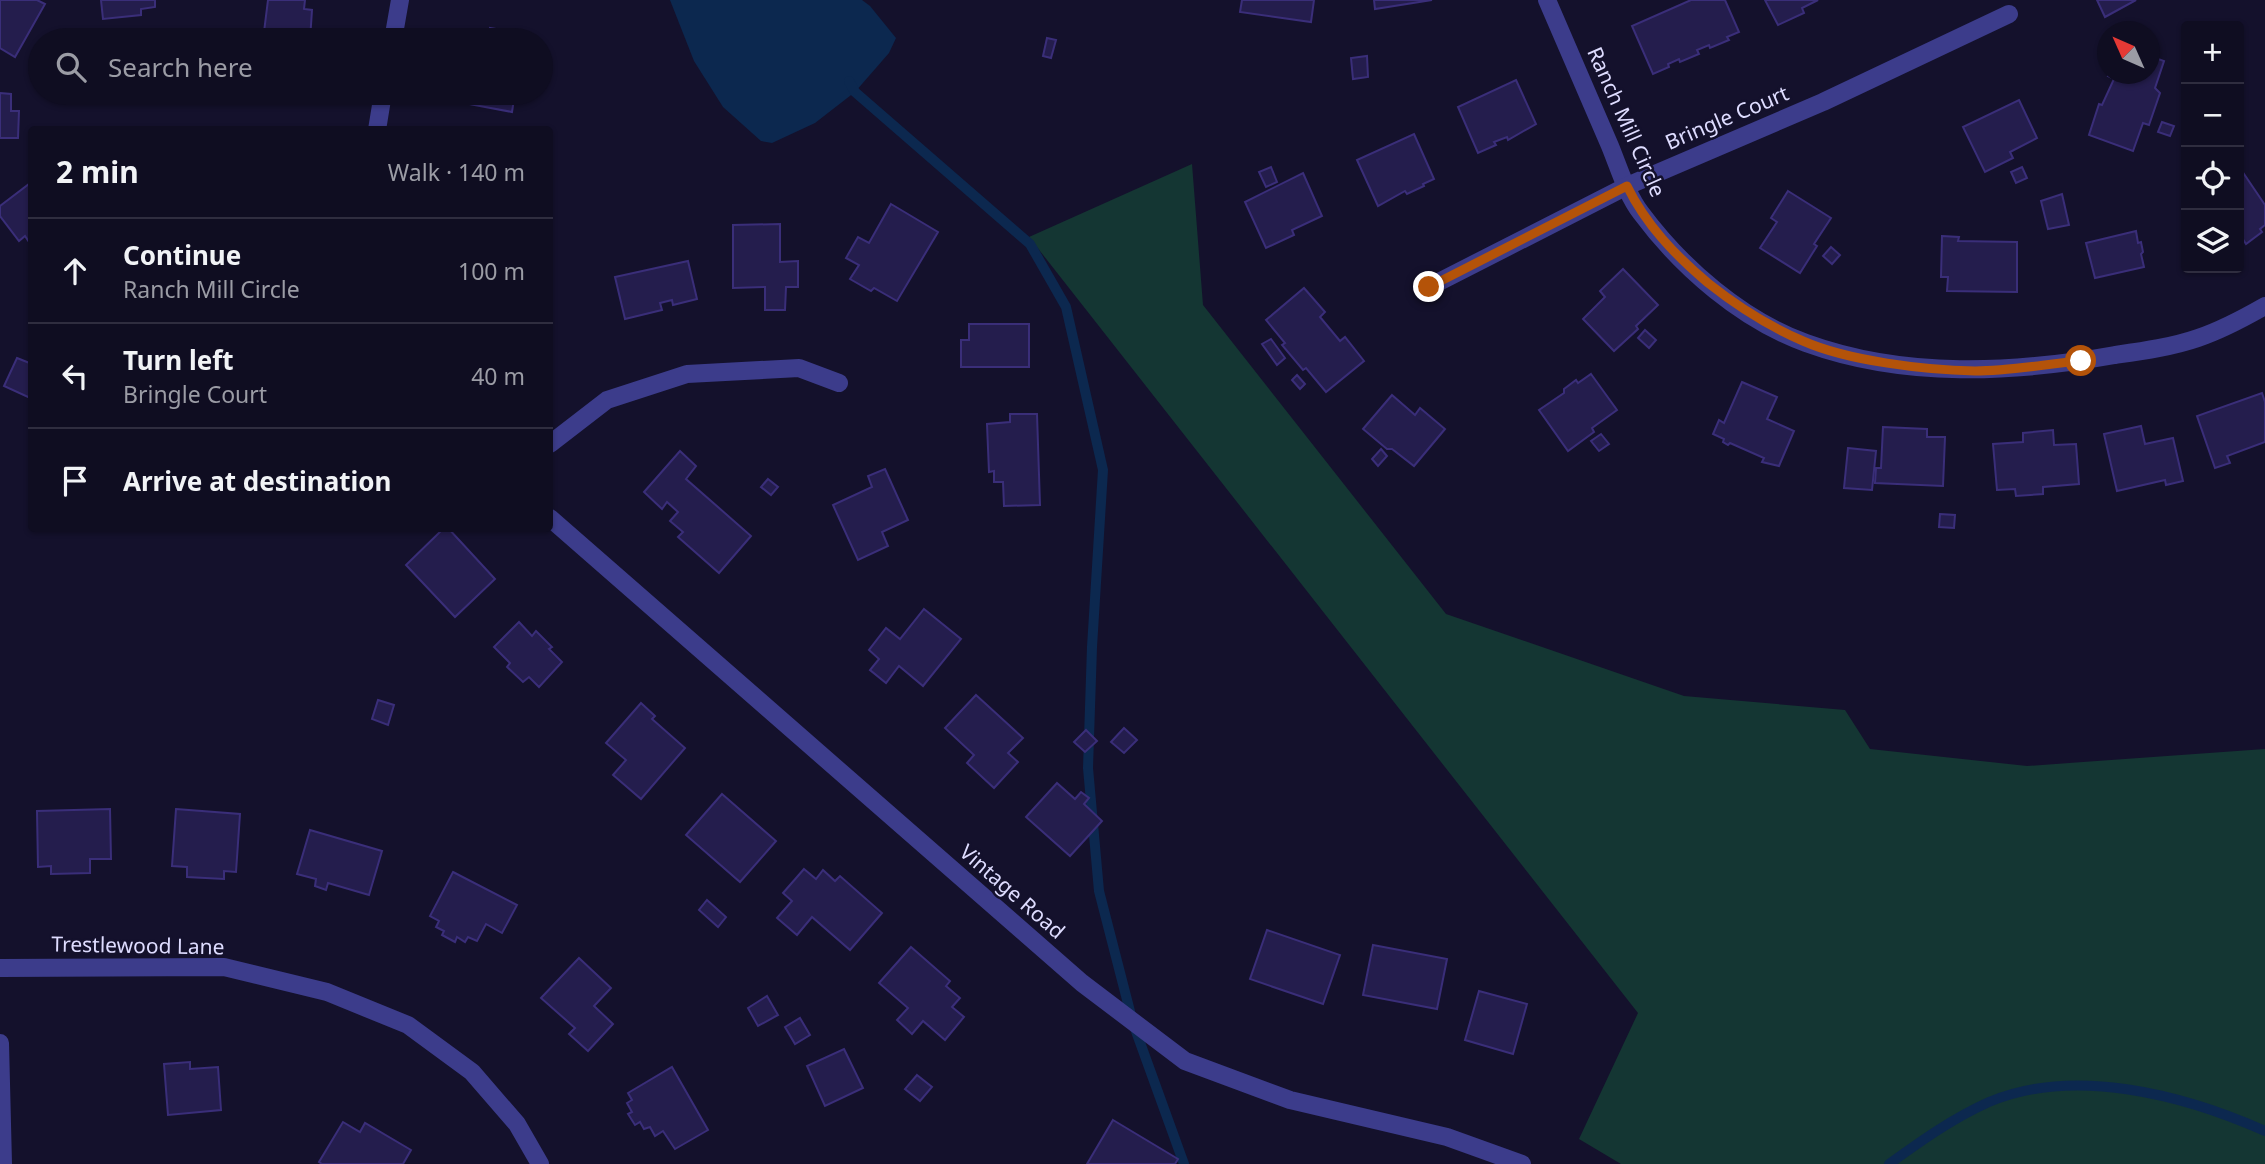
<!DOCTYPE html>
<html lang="en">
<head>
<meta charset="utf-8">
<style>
	body { margin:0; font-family:"Noto Sans",sans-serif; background:#1d1b2e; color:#f1f3f6 }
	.controls { position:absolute; right:21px; top:21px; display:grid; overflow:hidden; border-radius:7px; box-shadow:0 2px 5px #0004 }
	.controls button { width:63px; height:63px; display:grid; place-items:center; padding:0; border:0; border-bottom:2px solid #2f2d3f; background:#0f0d21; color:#f1f3f6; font:35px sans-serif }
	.compass { position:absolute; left:2097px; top:21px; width:63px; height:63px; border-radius:50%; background:#0f0d21; box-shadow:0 2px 5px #0004; rotate:315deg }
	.stop { position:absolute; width:21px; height:21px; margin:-16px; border:5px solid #b45309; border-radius:50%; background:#fff }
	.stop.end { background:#b45309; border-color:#fff; box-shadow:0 2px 7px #0008 }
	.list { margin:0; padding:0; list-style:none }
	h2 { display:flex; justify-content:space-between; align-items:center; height:91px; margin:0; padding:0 28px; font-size:30px }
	h2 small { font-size:23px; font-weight:400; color:#9b9ca5 }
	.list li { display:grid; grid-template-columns:46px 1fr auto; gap:21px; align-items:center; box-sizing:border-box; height:105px; padding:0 28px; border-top:2px solid #2f2d3f }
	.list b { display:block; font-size:26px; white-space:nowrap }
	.list p { margin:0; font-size:23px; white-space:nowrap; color:#9b9ca5 }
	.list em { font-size:23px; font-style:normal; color:#9b9ca5 }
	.icon { flex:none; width:38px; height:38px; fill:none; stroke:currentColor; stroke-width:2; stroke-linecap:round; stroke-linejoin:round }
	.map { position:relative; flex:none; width:2265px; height:1164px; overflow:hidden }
	.search { position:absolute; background:#0f0d21; box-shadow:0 2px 5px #0004; left:28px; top:28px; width:525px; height:77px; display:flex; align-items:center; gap:18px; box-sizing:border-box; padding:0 24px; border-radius:38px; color:#9b9ca5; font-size:26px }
	.panel { position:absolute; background:#0f0d21; box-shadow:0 2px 5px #0004; left:28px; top:126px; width:525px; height:406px; border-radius:7px }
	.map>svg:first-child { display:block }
	.green { fill:#143633 }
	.water { fill:#0c284f }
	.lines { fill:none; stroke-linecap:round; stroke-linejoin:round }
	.stream { stroke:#0c284f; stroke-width:10 }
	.building { fill:#241d4d; stroke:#3a2e79; stroke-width:2 }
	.minor { stroke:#3c3c8b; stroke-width:18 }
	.route { stroke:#b45309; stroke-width:9 }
	.labels { text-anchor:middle; stroke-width:5; stroke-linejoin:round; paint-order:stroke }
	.street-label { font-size:21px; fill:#dedcff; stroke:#14112c }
</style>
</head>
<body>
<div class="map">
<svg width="2265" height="1164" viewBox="0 0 2265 1164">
	<rect width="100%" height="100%" fill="#14112c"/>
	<!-- green -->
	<polygon class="green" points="1192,164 1203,305 1446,614 1684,696 1845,710 1870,749 2027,766 2265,749 2265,1164 1621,1164 1579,1139 1638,1013 1029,237"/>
	<!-- water -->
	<polygon class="water" points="670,0 862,0 870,6 896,38 889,53 855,92 815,123 772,143 761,141 723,107 694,61"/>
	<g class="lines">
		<!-- stream -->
		<g class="stream">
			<polyline points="849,81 855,92 1030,244 1066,307 1103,470 1092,647 1088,768 1099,891 1133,1023 1184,1164"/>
			<path d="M1889,1164C1921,1141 1953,1118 1989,1102C2074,1066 2184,1095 2265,1131"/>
		</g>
	</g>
	<!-- building -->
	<g class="building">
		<polygon points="0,0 37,0 45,4 15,57 0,48"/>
		<polygon points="101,0 155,0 155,7 141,9 141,15 103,19"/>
		<polygon points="268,0 305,0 304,9 312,10 310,40 263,40"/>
		<polygon points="1242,0 1314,0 1311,22 1240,12"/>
		<polygon points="1374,0 1432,0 1375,9"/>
		<polygon points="1691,0 1725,0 1739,32 1727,37 1729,40 1710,48 1709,45 1697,50 1699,54 1680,62 1679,59 1668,64 1669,67 1653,74 1632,26"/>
		<polygon points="1765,0 1818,0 1802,8 1804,13 1778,25"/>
		<polygon points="2097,0 2136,0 2105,17"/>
		<polygon points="490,28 526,34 525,40 487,40"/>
		<polygon points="1047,38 1056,40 1051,58 1043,56"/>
		<polygon points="1367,56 1368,77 1353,79 1351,58"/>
		<polygon points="2150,56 2164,61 2155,88 2160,93 2149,125 2143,123 2133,151 2089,135 2099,104 2102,105 2114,79 2108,76 2109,74 2150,74"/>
		<polygon points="1516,80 1536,124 1508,140 1507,137 1494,142 1496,145 1478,153 1458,107"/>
		<polygon points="0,93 11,94 11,111 19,111 18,138 0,138"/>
		<polygon points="471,93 515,93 512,112 469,104"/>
		<polygon points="2019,100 2037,138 2010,152 2013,158 1985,172 1963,127"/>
		<polygon points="2162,122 2174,126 2170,136 2158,132"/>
		<polygon points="1414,134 1434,179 1423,184 1424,186 1407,194 1405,191 1378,206 1357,160"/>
		<polygon points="1271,167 1277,182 1266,187 1259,172"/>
		<polygon points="2022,167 2027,178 2016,183 2011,172"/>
		<polygon points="2242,171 2265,205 2265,225 2260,229 2262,232 2246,244 2239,233 2239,173"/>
		<polygon points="1303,173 1322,216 1292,230 1294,235 1266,248 1245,202"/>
		<polygon points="29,184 32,188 31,245 25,236 19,241 0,216 0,206"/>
		<polygon points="1788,191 1831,218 1814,244 1817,246 1800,273 1760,248 1777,222 1771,218"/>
		<polygon points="2062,194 2069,225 2048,229 2041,201"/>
		<polygon points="891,204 938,232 897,301 874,288 871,291 850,279 859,265 846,258 858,237 869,243"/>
		<polygon points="780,224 780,262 798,261 798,287 786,287 785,310 765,310 765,287 733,288 733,225"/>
		<polygon points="2136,231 2138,243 2141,242 2143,252 2141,254 2144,267 2095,278 2086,243"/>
		<polygon points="1942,236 1959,237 1958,241 2017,242 2017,292 1947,291 1948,277 1941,277"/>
		<polygon points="1831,247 1840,255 1832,264 1823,256"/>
		<polygon points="688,261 697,299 673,305 672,300 660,303 662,310 625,319 615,277"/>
		<polygon points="1623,269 1658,305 1636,326 1638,329 1614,351 1583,319 1605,297 1600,291"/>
		<polygon points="1304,288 1325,312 1320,317 1340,341 1345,337 1364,361 1326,392 1306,368 1303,370 1282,345 1285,343 1266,320"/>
		<polygon points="969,324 1029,324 1029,367 961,367 961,340 969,340"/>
		<polygon points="1645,330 1656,340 1649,348 1638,338"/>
		<polygon points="1271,339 1285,358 1277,365 1262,344"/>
		<polygon points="17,358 32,364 32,391 28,397 4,386"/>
		<polygon points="1591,374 1617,410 1592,428 1594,432 1568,451 1539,410 1564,393 1564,389 1576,380 1578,383"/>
		<polygon points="1297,375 1305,384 1300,389 1292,380"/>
		<polygon points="1742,382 1777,397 1767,419 1794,431 1779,466 1762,462 1764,458 1730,443 1728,445 1723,442 1724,439 1713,434 1719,420 1724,423"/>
		<polygon points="2262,393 2265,402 2265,442 2227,456 2230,463 2215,468 2197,416"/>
		<polygon points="1392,395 1415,415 1420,408 1445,429 1414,466 1392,449 1387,449 1363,429"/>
		<polygon points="1010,414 1037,414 1040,505 1004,506 1003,482 994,482 994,471 989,472 987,424 1010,422"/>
		<polygon points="2141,426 2145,444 2173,438 2183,481 2166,485 2165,480 2117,491 2104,434"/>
		<polygon points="1883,427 1927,429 1927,437 1945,437 1943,486 1875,483 1876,468 1881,468"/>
		<polygon points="2053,430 2054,445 2076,444 2079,484 2043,487 2043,494 2016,496 2015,489 1997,490 1993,444 2023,442 2023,433"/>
		<polygon points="1601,434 1609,444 1599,451 1591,441"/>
		<polygon points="1848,448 1876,451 1872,490 1844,488"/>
		<polygon points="1381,449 1387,456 1378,466 1372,459"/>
		<polygon points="680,451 696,466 686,479 751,536 719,573 678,537 683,532 670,521 678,512 667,502 662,509 644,492"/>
		<polygon points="885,469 908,520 882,532 888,546 858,560 833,505 872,487 868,476"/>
		<polygon points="768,479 778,487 771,495 761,487"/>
		<polygon points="1940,514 1955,515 1954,528 1939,527"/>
		<polygon points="444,528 448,528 495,579 455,617 406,565"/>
		<polygon points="924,609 961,639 923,686 899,666 886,683 870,670 879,659 869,650 886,628 900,639"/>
		<polygon points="519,622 532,636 536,631 552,647 549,649 562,662 539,687 529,677 523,682 507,667 510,663 494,647"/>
		<polygon points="976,695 1023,738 1008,753 1018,762 994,788 967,763 974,755 945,728"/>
		<polygon points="378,700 394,705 388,725 372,719"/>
		<polygon points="641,703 655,716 652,719 685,748 641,799 613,775 626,760 606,743"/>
		<polygon points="1124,728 1137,740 1124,753 1111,742"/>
		<polygon points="1086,730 1097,741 1085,752 1074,742"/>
		<polygon points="1057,783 1075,799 1081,792 1089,798 1084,804 1102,821 1070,856 1026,817"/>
		<polygon points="722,794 776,841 740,882 686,835"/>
		<polygon points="110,809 111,859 90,859 90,873 51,874 51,866 38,867 37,811"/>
		<polygon points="176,809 240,814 236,872 224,871 224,879 187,877 187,867 172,866"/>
		<polygon points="310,830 382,851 369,895 328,883 326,890 315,886 316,879 297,874"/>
		<polygon points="804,869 816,879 823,870 835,881 840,876 882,913 850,950 812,917 797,935 777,918 792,901 783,893"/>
		<polygon points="453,872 517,905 502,933 486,924 477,941 468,937 465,942 457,937 455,942 442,935 444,931 436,927 439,921 430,916"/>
		<polygon points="707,900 726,917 718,927 699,910"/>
		<polygon points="1267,930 1340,955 1323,1004 1250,979"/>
		<polygon points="1373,945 1447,959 1437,1009 1363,995"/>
		<polygon points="911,947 950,981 946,986 960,998 952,1007 964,1017 945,1040 923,1021 912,1034 897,1020 908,1008 879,983"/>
		<polygon points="579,958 611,988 594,1006 613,1024 588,1051 569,1034 575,1028 541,998"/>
		<polygon points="1479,991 1527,1004 1513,1054 1465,1040"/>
		<polygon points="767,996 778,1015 758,1026 748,1008"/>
		<polygon points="800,1018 810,1035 795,1044 785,1027"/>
		<polygon points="844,1049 863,1088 825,1106 807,1066"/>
		<polygon points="190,1062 190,1069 218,1067 221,1110 168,1115 164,1064"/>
		<polygon points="672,1067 708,1130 675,1149 663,1131 655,1136 650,1127 644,1129 640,1122 635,1125 628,1114 632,1112 627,1103 632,1100 628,1093"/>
		<polygon points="917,1075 932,1087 920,1101 905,1089"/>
		<polygon points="1113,1120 1178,1159 1175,1164 1087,1164"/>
		<polygon points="343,1122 360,1132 365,1123 411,1150 403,1164 322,1164 319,1162"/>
	</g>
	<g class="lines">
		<!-- minor -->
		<g class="minor">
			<path d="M1547,0C1568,49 1589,97 1610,146C1619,168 1627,195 1641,213C1682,268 1742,320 1806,343C1905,379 2014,373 2115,355C2143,351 2172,347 2198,338C2222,330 2244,318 2265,306"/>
			<polyline points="393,40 400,0"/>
			<polyline points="377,130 383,93"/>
			<polyline points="1429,287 1627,186 1823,102 2009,14"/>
			<polyline points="550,444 607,400 687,374 799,368 839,383"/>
			<polyline points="550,518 1082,983 1185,1061 1290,1100 1447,1137 1522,1164"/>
			<polyline points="0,968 224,967 327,992 408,1025 472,1072 517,1124 540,1164"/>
			<polyline points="0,1043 3,1164"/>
		</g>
	</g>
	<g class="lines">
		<!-- route -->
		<path class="route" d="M1429,287L1627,186C1646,225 1675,255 1708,283C1737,306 1768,326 1803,341C1848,361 1925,370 1975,371C2010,371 2046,364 2081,361"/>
	</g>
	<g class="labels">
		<!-- street labels -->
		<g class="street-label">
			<text transform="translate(1727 118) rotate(-23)" y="7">Bringle Court</text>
			<text transform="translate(1626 122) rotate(66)" y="7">Ranch Mill Circle</text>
			<text transform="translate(1012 892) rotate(41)" y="7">Vintage Road</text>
			<text transform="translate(138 946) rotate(1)" y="7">Trestlewood Lane</text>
		</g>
	</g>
</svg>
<div class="controls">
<button>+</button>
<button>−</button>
<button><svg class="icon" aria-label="locate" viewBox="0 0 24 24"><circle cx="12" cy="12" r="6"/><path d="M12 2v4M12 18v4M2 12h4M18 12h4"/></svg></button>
<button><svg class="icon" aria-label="layers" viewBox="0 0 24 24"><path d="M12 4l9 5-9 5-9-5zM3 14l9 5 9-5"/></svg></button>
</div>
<svg class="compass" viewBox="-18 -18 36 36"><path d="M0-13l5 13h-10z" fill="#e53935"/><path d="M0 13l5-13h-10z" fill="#9b9ca5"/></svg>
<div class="stop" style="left:2081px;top:361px"></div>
<div class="stop end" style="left:1429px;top:287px"></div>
<div class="search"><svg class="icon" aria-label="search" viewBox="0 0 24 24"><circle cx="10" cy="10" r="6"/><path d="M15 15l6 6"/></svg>Search here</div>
<section class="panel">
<h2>2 min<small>Walk · 140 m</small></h2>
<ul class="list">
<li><svg class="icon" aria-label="ahead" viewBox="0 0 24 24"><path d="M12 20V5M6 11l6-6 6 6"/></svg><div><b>Continue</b><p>Ranch Mill Circle</p></div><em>100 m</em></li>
<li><svg class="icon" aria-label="left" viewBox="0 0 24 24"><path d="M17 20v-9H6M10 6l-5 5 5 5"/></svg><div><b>Turn left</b><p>Bringle Court</p></div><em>40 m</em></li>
<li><svg class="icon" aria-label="arrive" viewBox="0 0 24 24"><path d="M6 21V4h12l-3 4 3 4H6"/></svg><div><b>Arrive at destination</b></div></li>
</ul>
</section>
</div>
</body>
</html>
